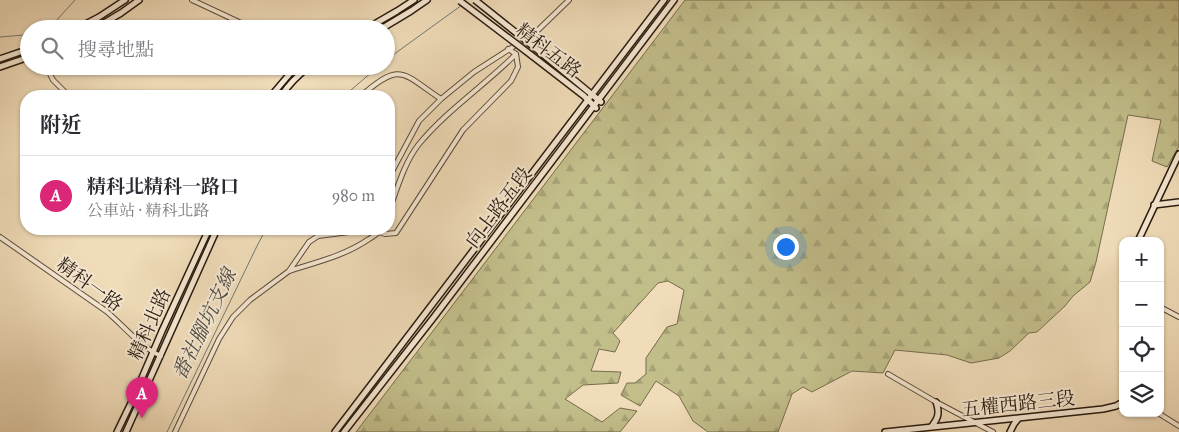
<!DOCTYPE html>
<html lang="zh-TW">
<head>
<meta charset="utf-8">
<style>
	body { margin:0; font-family:"IM FELL Great Primer","Noto Serif TC",serif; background:#f2f2f3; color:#2b2b33 }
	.controls { position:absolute; right:15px; bottom:15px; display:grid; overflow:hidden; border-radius:10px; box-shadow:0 1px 4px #0004 }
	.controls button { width:45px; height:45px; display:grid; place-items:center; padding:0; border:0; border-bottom:1px solid #e1e1e2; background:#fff; color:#2b2b33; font:25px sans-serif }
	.you { position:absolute; left:785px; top:246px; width:18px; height:18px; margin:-12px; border:4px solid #fff; border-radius:50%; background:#1a73e8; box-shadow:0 0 0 8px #1a73e833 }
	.badge { display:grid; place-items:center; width:32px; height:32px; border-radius:50%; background:#db2777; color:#fff; font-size:16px; font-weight:700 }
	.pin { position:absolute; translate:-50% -41px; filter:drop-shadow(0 1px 2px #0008) }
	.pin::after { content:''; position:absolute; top:26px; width:18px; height:15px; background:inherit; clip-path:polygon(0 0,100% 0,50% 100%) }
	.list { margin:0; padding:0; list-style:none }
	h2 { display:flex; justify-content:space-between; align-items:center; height:65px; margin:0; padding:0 20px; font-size:21px }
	h2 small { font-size:16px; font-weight:400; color:#7c7c81 }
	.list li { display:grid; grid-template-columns:32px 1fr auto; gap:15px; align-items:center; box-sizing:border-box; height:80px; padding:0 20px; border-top:1px solid #e1e1e2 }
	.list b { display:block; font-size:19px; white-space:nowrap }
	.list p { margin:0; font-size:16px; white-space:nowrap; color:#7c7c81 }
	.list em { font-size:16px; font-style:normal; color:#7c7c81 }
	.icon { flex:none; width:28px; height:28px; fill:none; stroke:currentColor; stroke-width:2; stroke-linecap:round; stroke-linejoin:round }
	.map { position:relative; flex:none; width:1179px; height:432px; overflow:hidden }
	.search { position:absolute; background:#fff; box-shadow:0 1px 4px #0004; left:20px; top:20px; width:375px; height:55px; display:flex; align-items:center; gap:12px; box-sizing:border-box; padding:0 18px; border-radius:28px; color:#7c7c81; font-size:19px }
	.panel { position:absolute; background:#fff; box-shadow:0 1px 4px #0004; left:20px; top:90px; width:375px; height:145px; border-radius:20px }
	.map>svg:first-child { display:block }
	.forest { fill:url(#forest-firs); stroke:#766c4d }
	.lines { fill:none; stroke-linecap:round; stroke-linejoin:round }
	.stream { stroke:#707a75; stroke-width:1 }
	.street-casing { stroke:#5c4b3a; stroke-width:6 }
	.secondary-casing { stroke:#2a1b10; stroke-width:8 }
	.street { stroke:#f5e8d2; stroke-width:4 }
	.secondary { stroke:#f5e8d2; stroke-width:5 }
	.secondary-bridge-casing { stroke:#2a1b10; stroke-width:8; stroke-linecap:butt }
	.secondary-bridge { stroke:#f5e8d2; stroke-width:5 }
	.labels { text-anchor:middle; stroke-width:4; stroke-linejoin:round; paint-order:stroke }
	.street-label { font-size:19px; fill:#2a1b10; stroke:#f5e8d2 }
	.water-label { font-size:20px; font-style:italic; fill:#4d4a43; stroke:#f5e8d2 }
</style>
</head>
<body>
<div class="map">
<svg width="1179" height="432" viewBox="0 0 1179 432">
	<defs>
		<pattern id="forest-firs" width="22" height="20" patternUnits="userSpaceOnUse" patternTransform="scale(1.25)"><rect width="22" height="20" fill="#c2be8a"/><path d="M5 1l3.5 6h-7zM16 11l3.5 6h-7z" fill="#a7a376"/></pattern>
	</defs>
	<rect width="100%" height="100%" fill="#f0dcb9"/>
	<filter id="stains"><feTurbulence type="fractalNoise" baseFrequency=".004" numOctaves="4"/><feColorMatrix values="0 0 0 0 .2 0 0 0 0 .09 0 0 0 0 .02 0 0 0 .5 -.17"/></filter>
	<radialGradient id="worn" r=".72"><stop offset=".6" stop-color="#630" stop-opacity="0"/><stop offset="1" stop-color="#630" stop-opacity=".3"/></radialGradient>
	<!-- forest -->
	<polygon class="forest" points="685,0 1179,0 1179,146 1167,167 1152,161 1161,120 1128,115 1096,262 1090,282 1073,296 1065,306 1037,332 1029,333 1010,351 999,358 971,363 947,355 895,350 883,373 852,371 812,392 803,387 792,394 778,432 708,432 693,421 679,396 656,381 640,406 621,395 627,383 635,383 646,374 646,358 667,327 677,324 684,290 668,281 658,283 613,333 620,341 615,352 599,349 591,371 621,372 618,383 583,385 565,399 602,422 620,408 637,411 620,432 356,432"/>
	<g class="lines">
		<!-- stream -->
		<g class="stream">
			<polyline points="39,29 54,23 75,0"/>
			<polyline points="0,37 24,35 29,33"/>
			<polyline points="386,60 462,5"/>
			<polyline points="344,96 379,66"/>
			<polyline points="167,432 257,246 266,229"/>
		</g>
		<!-- street casing -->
		<g class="street-casing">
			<g id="street">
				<polyline points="192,0 254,29"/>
				<polyline points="46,66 53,80 69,96"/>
				<path d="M361,96C401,61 402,73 441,99L474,72L536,32L569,0"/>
				<polyline points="389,177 419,121 441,99"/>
				<path d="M389,211C397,189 404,163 419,144C446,111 485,85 516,54"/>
				<polyline points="379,232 385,234 396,233 463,130 511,81 518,67 516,54 508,49"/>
				<path d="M0,237L106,311C124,326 139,346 161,356"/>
				<path d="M289,271C317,262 344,256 369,239C374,236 378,234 381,229"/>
				<polyline points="1160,307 1179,317"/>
				<polyline points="888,374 936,402 993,432"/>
				<polyline points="1158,413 1179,426"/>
				<polyline points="175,432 219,339 233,317 250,300 289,271 309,242 318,236 349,232 356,229"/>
			</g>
		</g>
		<!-- secondary casing -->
		<g class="secondary-casing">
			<g id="secondary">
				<polyline points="76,29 99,17 125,0"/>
				<polyline points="94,29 121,13 139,0"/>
				<polyline points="366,29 397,11 414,0"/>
				<polyline points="381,29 411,11 427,0"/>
				<polyline points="534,47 601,102"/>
				<polyline points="531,55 584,96 596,108"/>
				<polyline points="0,59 29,49"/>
				<polyline points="0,67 29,57"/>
				<polyline points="271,96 293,70 298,66"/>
				<path d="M281,96C289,84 298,75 310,66"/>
				<polyline points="1154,205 1179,202"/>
				<polyline points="1138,241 1179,154"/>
				<path d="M932,426C938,418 940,413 936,402"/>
				<polyline points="117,432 132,401 162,331 209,229"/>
				<polyline points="126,432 217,229"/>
				<polyline points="335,432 664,0"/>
				<polyline points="344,432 434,317 674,0"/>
				<polyline points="885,432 1103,409 1116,406 1123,402"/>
				<polyline points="1010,432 1014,424 1018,419"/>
			</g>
		</g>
		<!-- street -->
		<use href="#street" class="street"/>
		<!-- secondary -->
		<use href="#secondary" class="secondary"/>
		<!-- secondary-bridge casing -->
		<g class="secondary-bridge-casing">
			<g id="secondary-bridge">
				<polyline points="475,0 534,47"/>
				<polyline points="460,1 531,55"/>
			</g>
		</g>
		<!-- secondary-bridge -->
		<use href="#secondary-bridge" class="secondary-bridge"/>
	</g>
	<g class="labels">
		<!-- street labels -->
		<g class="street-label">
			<text transform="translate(549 50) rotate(37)" y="7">精科五路</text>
			<text transform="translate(498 207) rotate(-53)" y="7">向上路五段</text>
			<text transform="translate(90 284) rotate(36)" y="7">精科一路</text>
			<text transform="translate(149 324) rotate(-66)" y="7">精科北路</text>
			<text transform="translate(1018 403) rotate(-6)" y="7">五權西路三段</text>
		</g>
		<!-- water labels -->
		<g class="water-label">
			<text transform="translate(204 324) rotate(-64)" y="7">番社腳坑支線</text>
		</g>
	</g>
	<rect width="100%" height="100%" filter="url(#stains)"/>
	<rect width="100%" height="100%" fill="url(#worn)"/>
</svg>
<div class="controls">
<button>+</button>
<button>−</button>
<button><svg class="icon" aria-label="locate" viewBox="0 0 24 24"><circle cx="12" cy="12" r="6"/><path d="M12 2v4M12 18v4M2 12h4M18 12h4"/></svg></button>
<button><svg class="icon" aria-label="layers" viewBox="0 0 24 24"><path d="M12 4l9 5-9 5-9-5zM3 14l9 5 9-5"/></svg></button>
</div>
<div class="you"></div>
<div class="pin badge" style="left:142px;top:418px">A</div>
<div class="search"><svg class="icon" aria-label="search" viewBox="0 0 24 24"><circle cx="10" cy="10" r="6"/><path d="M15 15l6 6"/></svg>搜尋地點</div>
<section class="panel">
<h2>附近<small></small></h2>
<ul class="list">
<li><span class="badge">A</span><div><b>精科北精科一路口</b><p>公車站 · 精科北路</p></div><em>980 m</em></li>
</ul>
</section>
</div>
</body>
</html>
